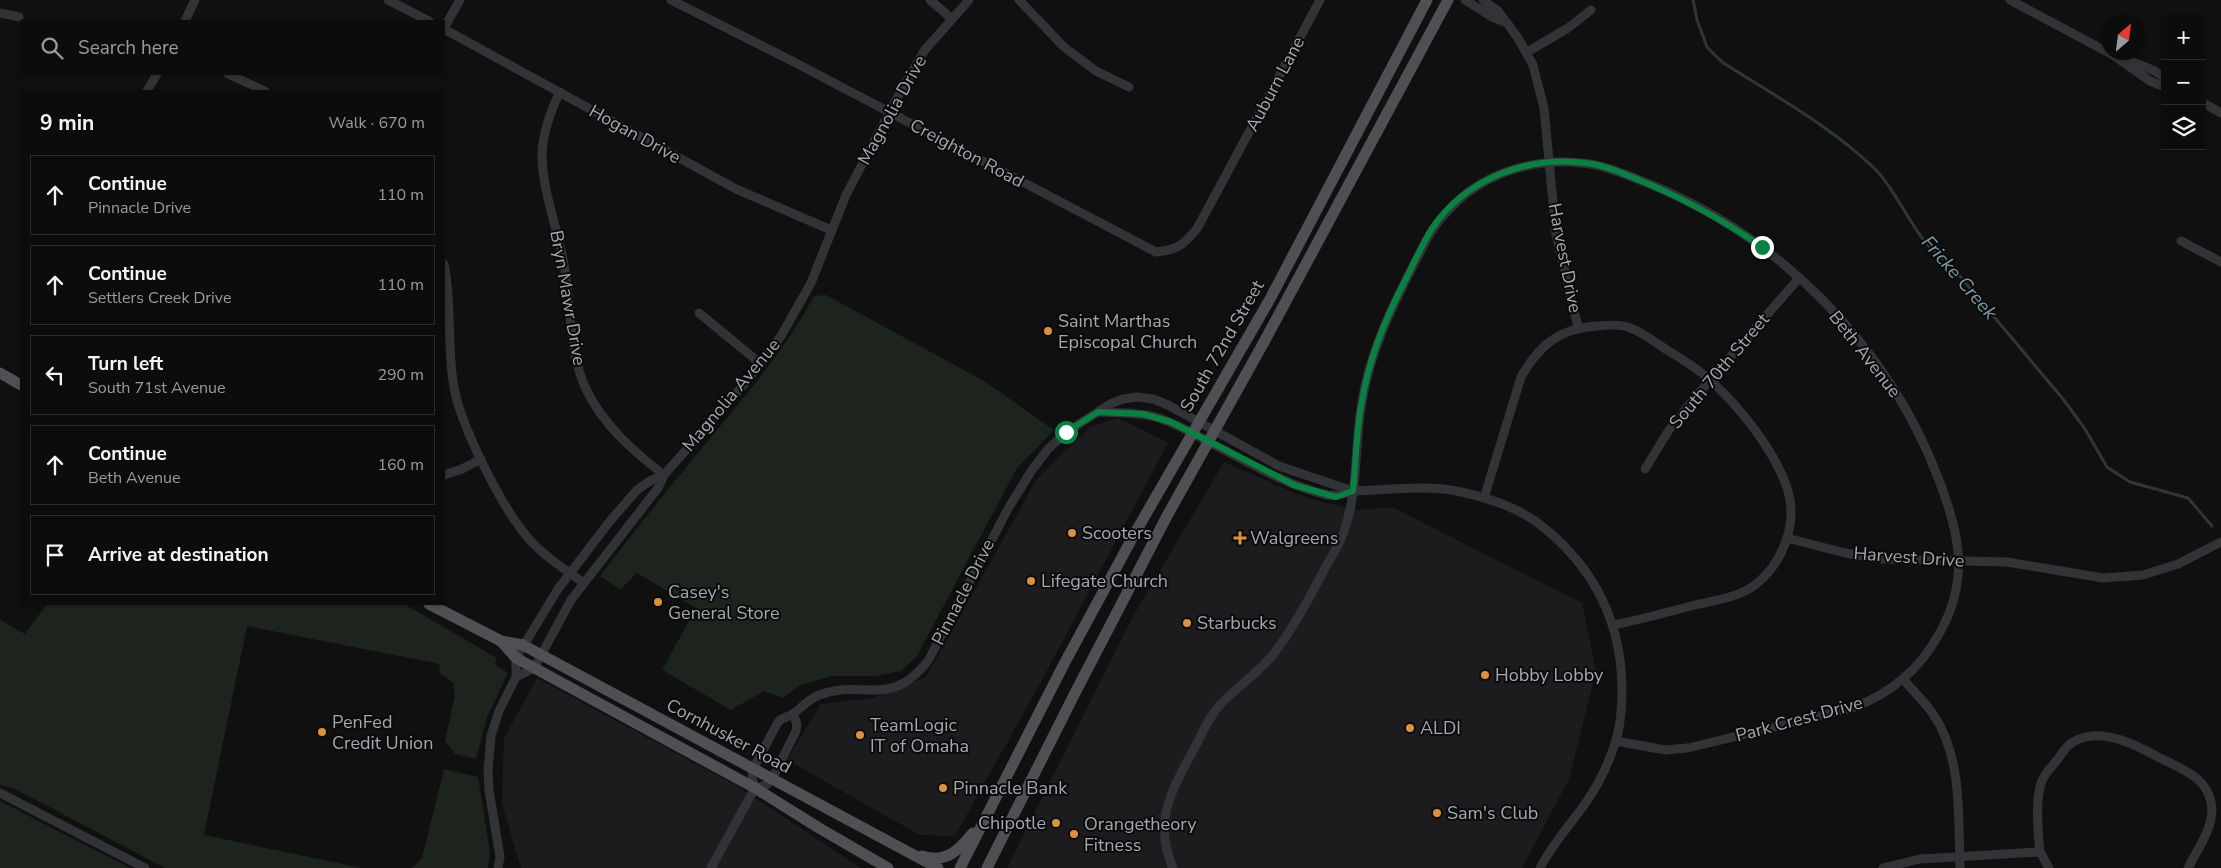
<!DOCTYPE html>
<html lang="en">
<head>
<meta charset="utf-8">
<style>
	body { margin:0; font-family:"Nunito Sans",sans-serif; background:#151516; color:#f1f3f6 }
	.controls { position:absolute; right:15px; top:15px; display:grid; overflow:hidden; border-radius:0px; box-shadow:0 1px 4px #0004 }
	.controls button { width:45px; height:45px; display:grid; place-items:center; padding:0; border:0; border-bottom:1px solid #2c2c2e; background:#0c0c0d; color:#f1f3f6; font:25px sans-serif }
	.compass { position:absolute; left:2101px; top:15px; width:45px; height:45px; border-radius:50%; background:#0c0c0d; box-shadow:0 1px 4px #0004; rotate:28deg }
	.stop { position:absolute; width:15px; height:15px; margin:-11px; border:4px solid #0b8043; border-radius:50%; background:#fff }
	.stop.end { background:#0b8043; border-color:#fff; box-shadow:0 1px 5px #0008 }
	.list { margin:0; padding:0; list-style:none }
	h2 { display:flex; justify-content:space-between; align-items:center; height:65px; margin:0; padding:0 20px; font-size:21px }
	h2 small { font-size:16px; font-weight:400; color:#9a9b9d }
	.list li { display:grid; grid-template-columns:32px 1fr auto; gap:15px; align-items:center; box-sizing:border-box; height:80px; margin:0 10px 10px; padding:0 10px; border:1px solid #2c2c2e; border-radius:0px }
	.list b { display:block; font-size:19px; white-space:nowrap }
	.list p { margin:0; font-size:16px; white-space:nowrap; color:#9a9b9d }
	.list em { font-size:16px; font-style:normal; color:#9a9b9d }
	.icon { flex:none; width:28px; height:28px; fill:none; stroke:currentColor; stroke-width:2; stroke-linecap:round; stroke-linejoin:round }
	.map { position:relative; flex:none; width:2221px; height:868px; overflow:hidden }
	.search { position:absolute; background:#0c0c0d; box-shadow:0 1px 4px #0004; left:20px; top:20px; width:425px; height:55px; display:flex; align-items:center; gap:12px; box-sizing:border-box; padding:0 18px; border-radius:0px; color:#9a9b9d; font-size:19px }
	.panel { position:absolute; background:#0c0c0d; box-shadow:0 1px 4px #0004; left:20px; top:90px; width:425px; height:515px; border-radius:0px }
	.map>svg:first-child { display:block }
	.built { fill:#1c1c1e }
	.green { fill:#1d231d }
	.lines { fill:none; stroke-linecap:round; stroke-linejoin:round }
	.stream { stroke:#2d363a; stroke-width:3 }
	.minor { stroke:#313336; stroke-width:9 }
	.major { stroke:#4e5054; stroke-width:11 }
	.route { stroke:#0b8043; stroke-width:6 }
	.poi-dot { fill:#db913e; stroke:#0b0b0c; stroke-width:2 }
	.labels { text-anchor:middle; stroke-width:4; stroke-linejoin:round; paint-order:stroke }
	.street-label { font-size:18px; fill:#a3a9b0; stroke:#0b0b0c }
	.poi-label { font-size:18px; fill:#a3a9b0; stroke:#0b0b0c; text-anchor:start }
	.water-label { font-size:19px; font-style:italic; fill:#7d9aa8; stroke:#0b0b0c }
</style>
</head>
<body>
<div class="map">
<svg width="2221" height="868" viewBox="0 0 2221 868">
	<rect width="100%" height="100%" fill="#101011"/>
	<!-- built -->
	<g class="built">
		<polygon points="1118,418 1168,443 1042,680 955,836 920,835 787,760 821,704 873,698 926,677 1037,479 1090,427"/>
		<polygon points="1224,462 1297,494 1322,502 1359,510 1392,507 1582,603 1596,670 1569,779 1522,868 1007,868 1132,618"/>
		<polygon points="537,678 737,786 861,868 521,868 502,804 504,738"/>
	</g>
	<!-- green -->
	<g class="green">
		<path d="M826,295L984,381L1054,430L1017,468L917,656L901,671L875,676H831L799,686L783,698L764,691L731,710L662,670L696,608L637,573L620,590L600,576C632,534 664,494 697,454C739,403 783,354 814,296Z"/>
		<polygon points="47,604 404,604 497,658 495,664 508,673 487,717 476,759 455,754 445,741 455,695 453,683 439,673 440,664 247,626 204,835 362,868 165,868 13,788 0,785 0,620 25,634"/>
		<polygon points="444,769 478,777 490,852 488,868 412,868 422,858"/>
		<polygon points="0,801 130,868 0,868"/>
	</g>
	<g class="lines">
		<!-- stream -->
		<path class="stream" d="M1693,0L1697,20L1707,47L1722,62C1773,95 1829,125 1873,167C1901,194 1916,245 1948,262L2063,399L2085,429L2107,467L2130,482L2188,498L2212,526"/>
		<!-- minor -->
		<g class="minor">
			<polyline points="388,0 429,21"/>
			<path d="M671,0L792,61L1156,252C1178,250 1185,244 1198,227L1320,0"/>
			<polyline points="930,0 951,18"/>
			<polyline points="1019,0 1064,47 1096,71 1129,87"/>
			<polyline points="1465,0 1492,17 1507,23 1498,11 1483,0"/>
			<polyline points="2010,0 2113,55 2150,81 2165,87"/>
			<polyline points="0,13 19,17"/>
			<polyline points="185,21 195,0"/>
			<polyline points="1507,23 1518,38 1533,65 1544,108 1556,234 1578,327"/>
			<polyline points="444,28 460,0"/>
			<polyline points="444,29 736,189 831,230"/>
			<polyline points="1527,52 1568,28 1591,10"/>
			<polyline points="2127,60 2155,71 2165,78"/>
			<polyline points="228,74 265,91"/>
			<polyline points="147,91 157,74"/>
			<path d="M560,92C550,112 543,132 542,154C542,191 558,229 564,265C572,306 568,351 586,389C603,425 633,451 664,475"/>
			<polyline points="2202,102 2221,113"/>
			<polyline points="2181,241 2221,262"/>
			<path d="M444,264C452,303 447,342 453,381C458,422 501,506 528,538C544,556 564,569 584,583"/>
			<polyline points="699,313 761,364"/>
			<path d="M1099,412C1118,413 1140,412 1159,418C1176,424 1193,433 1209,442C1248,462 1285,485 1327,495C1338,497 1345,492 1356,491C1385,490 1428,485 1456,491C1486,497 1519,507 1543,527C1594,568 1621,622 1622,687C1622,705 1621,726 1615,743C1609,763 1599,783 1587,801C1571,824 1553,843 1540,868"/>
			<polyline points="1645,469 1669,430 1692,401 1799,278"/>
			<polyline points="444,475 462,469 481,459"/>
			<path d="M1484,498L1521,377C1539,345 1560,328 1598,326C1607,325 1618,324 1628,327C1642,332 1655,342 1667,350C1682,359 1697,368 1710,380C1740,407 1776,452 1788,491C1798,525 1782,564 1755,585C1738,598 1711,601 1691,606C1665,613 1639,620 1613,625"/>
			<polyline points="1787,538 1845,553 1882,559 2007,562 2103,578 2143,575 2178,564 2221,542"/>
			<polyline points="516,677 534,668 571,600 658,488 664,475 746,382 781,336 811,283 846,195 893,105 924,51 969,0"/>
			<path d="M1903,679C1913,691 1925,702 1933,714C1963,758 1958,818 1960,868"/>
			<polyline points="755,788 766,785 772,779 796,731 797,724 793,714"/>
			<polyline points="0,793 145,868"/>
			<path d="M2040,852C2038,833 2034,793 2044,777C2047,771 2053,765 2058,759C2062,753 2066,746 2073,742C2100,725 2138,746 2162,759C2182,769 2206,777 2211,802C2216,825 2198,848 2188,868"/>
			<polyline points="498,868 500,857 489,790 488,771 491,736 499,711 516,677 516,658 558,589 610,521 637,490 650,481 664,475"/>
			<path d="M711,868L755,788L752,778L753,769L778,722C783,717 789,717 794,713C803,707 808,699 819,695C865,678 889,710 928,661L1009,507L1032,470L1048,449L1067,432L1110,404L1123,399L1137,397L1153,399L1168,405L1279,466L1353,491"/>
			<path d="M1173,868C1153,822 1171,791 1193,751C1201,736 1207,720 1218,707C1234,689 1256,675 1272,656C1293,629 1308,600 1324,570C1330,559 1339,546 1343,534C1359,492 1354,445 1362,402C1370,351 1392,307 1415,262C1424,245 1432,227 1446,213C1480,174 1530,158 1581,163C1606,165 1629,176 1652,185C1781,238 1887,346 1937,475C1959,531 1971,578 1939,634C1920,669 1890,694 1852,708L1688,748L1665,750L1616,741"/>
			<polyline points="1883,868 1920,859 2040,852 2049,868"/>
		</g>
		<!-- major -->
		<g class="major">
			<polyline points="0,373 21,385"/>
			<polyline points="429,604 501,641 523,645 938,868"/>
			<polyline points="501,641 516,658 755,788 819,828 888,868"/>
			<path d="M922,856C946,864 959,850 973,833"/>
			<polyline points="960,868 1064,664 1135,533 1270,299 1427,0"/>
			<polyline points="987,868 1075,693 1167,516 1264,342 1448,0"/>
		</g>
	</g>
	<g class="lines">
		<!-- route -->
		<path class="route" d="M1066,432L1098,412L1143,414L1171,422L1294,485L1336,497L1353,491C1356,461 1356,431 1362,401C1369,358 1385,319 1405,281C1414,263 1422,244 1433,227C1466,179 1528,155 1586,163C1604,165 1622,173 1639,180C1683,198 1723,220 1762,247"/>
	</g>
	<!-- markers -->
	<g class="poi-dot">
		<circle cx="1048" cy="331" r="5"/>
		<circle cx="1072" cy="533" r="5"/>
		<path d="M1237.5 530.5h5v5h5v5h-5v5h-5v-5h-5v-5h5z"/>
		<circle cx="1031" cy="581" r="5"/>
		<circle cx="658" cy="602" r="5"/>
		<circle cx="1187" cy="623" r="5"/>
		<circle cx="1485" cy="675" r="5"/>
		<circle cx="1410" cy="728" r="5"/>
		<circle cx="322" cy="732" r="5"/>
		<circle cx="860" cy="735" r="5"/>
		<circle cx="943" cy="788" r="5"/>
		<circle cx="1437" cy="813" r="5"/>
		<circle cx="1056" cy="823" r="5"/>
		<circle cx="1074" cy="834" r="5"/>
	</g>
	<g class="labels">
		<!-- street labels -->
		<g class="street-label">
			<text transform="translate(1275 84) rotate(-62)" y="6">Auburn Lane</text>
			<text transform="translate(892 110) rotate(-61)" y="6">Magnolia Drive</text>
			<text transform="translate(635 134) rotate(29)" y="6">Hogan Drive</text>
			<text transform="translate(967 153) rotate(28)" y="6">Creighton Road</text>
			<text transform="translate(1565 258) rotate(79)" y="6">Harvest Drive</text>
			<text transform="translate(568 298) rotate(80)" y="6">Bryn Mawr Drive</text>
			<text transform="translate(1222 346) rotate(-60)" y="6">South 72nd Street</text>
			<text transform="translate(1865 354) rotate(52)" y="6">Beth Avenue</text>
			<text transform="translate(1719 371) rotate(-50)" y="6">South 70th Street</text>
			<text transform="translate(731 395) rotate(-50)" y="6">Magnolia Avenue</text>
			<text transform="translate(1909 557) rotate(4)" y="6">Harvest Drive</text>
			<text transform="translate(963 592) rotate(-63)" y="6">Pinnacle Drive</text>
			<text transform="translate(1799 719) rotate(-15)" y="6">Park Crest Drive</text>
			<text transform="translate(729 736) rotate(28)" y="6">Cornhusker Road</text>
		</g>
		<!-- poi labels -->
		<g class="poi-label">
			<text x="1058" y="327">Saint Marthas<tspan x="1058" dy="21">Episcopal Church</tspan></text>
			<text x="1082" y="539">Scooters</text>
			<text x="1250" y="544">Walgreens</text>
			<text x="1041" y="587">Lifegate Church</text>
			<text x="668" y="598">Casey's<tspan x="668" dy="21">General Store</tspan></text>
			<text x="1197" y="629">Starbucks</text>
			<text x="1495" y="681">Hobby Lobby</text>
			<text x="332" y="728">PenFed<tspan x="332" dy="21">Credit Union</tspan></text>
			<text x="870" y="731">TeamLogic<tspan x="870" dy="21">IT of Omaha</tspan></text>
			<text x="1420" y="734">ALDI</text>
			<text x="953" y="794">Pinnacle Bank</text>
			<text x="1447" y="819">Sam's Club</text>
			<text x="1046" y="829" text-anchor="end">Chipotle</text>
			<text x="1084" y="830">Orangetheory<tspan x="1084" dy="21">Fitness</tspan></text>
		</g>
		<!-- water labels -->
		<g class="water-label">
			<text transform="translate(1960 277) rotate(49)" y="7">Fricke Creek</text>
		</g>
	</g>
</svg>
<div class="controls">
<button>+</button>
<button>−</button>
<button><svg class="icon" aria-label="layers" viewBox="0 0 24 24"><path d="M12 4l9 5-9 5-9-5zM3 14l9 5 9-5"/></svg></button>
</div>
<svg class="compass" viewBox="-18 -18 36 36"><path d="M0-13l5 13h-10z" fill="#e53935"/><path d="M0 13l5-13h-10z" fill="#9a9b9d"/></svg>
<div class="stop" style="left:1066px;top:432px"></div>
<div class="stop end" style="left:1762px;top:247px"></div>
<div class="search"><svg class="icon" aria-label="search" viewBox="0 0 24 24"><circle cx="10" cy="10" r="6"/><path d="M15 15l6 6"/></svg>Search here</div>
<section class="panel">
<h2>9 min<small>Walk · 670 m</small></h2>
<ul class="list">
<li><svg class="icon" aria-label="ahead" viewBox="0 0 24 24"><path d="M12 20V5M6 11l6-6 6 6"/></svg><div><b>Continue</b><p>Pinnacle Drive</p></div><em>110 m</em></li>
<li><svg class="icon" aria-label="ahead" viewBox="0 0 24 24"><path d="M12 20V5M6 11l6-6 6 6"/></svg><div><b>Continue</b><p>Settlers Creek Drive</p></div><em>110 m</em></li>
<li><svg class="icon" aria-label="left" viewBox="0 0 24 24"><path d="M17 20v-9H6M10 6l-5 5 5 5"/></svg><div><b>Turn left</b><p>South 71st Avenue</p></div><em>290 m</em></li>
<li><svg class="icon" aria-label="ahead" viewBox="0 0 24 24"><path d="M12 20V5M6 11l6-6 6 6"/></svg><div><b>Continue</b><p>Beth Avenue</p></div><em>160 m</em></li>
<li><svg class="icon" aria-label="arrive" viewBox="0 0 24 24"><path d="M6 21V4h12l-3 4 3 4H6"/></svg><div><b>Arrive at destination</b></div></li>
</ul>
</section>
</div>
</body>
</html>
